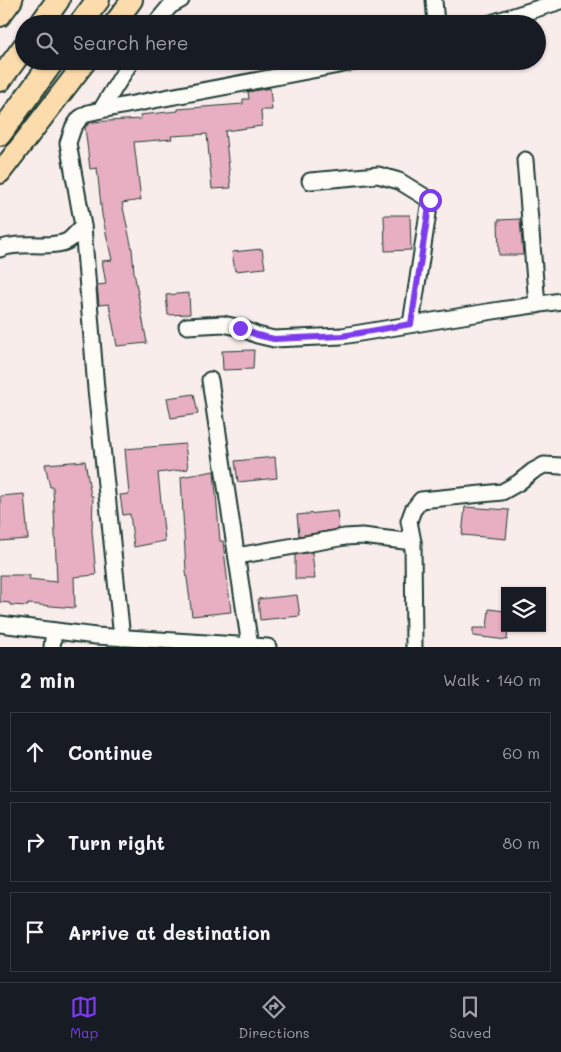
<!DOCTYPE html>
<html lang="en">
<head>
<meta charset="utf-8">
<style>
	body { margin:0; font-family:Mali,sans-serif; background:#242831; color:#f1f3f6 }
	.controls { position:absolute; right:15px; bottom:15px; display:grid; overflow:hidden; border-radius:0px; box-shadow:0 1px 4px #0004 }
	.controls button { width:45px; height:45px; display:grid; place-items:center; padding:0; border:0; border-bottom:1px solid #363941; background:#171b24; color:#f1f3f6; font:25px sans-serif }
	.stop { position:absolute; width:15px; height:15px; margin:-11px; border:4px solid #7c3aed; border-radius:50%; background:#fff }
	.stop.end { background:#7c3aed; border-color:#fff; box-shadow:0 1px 5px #0008 }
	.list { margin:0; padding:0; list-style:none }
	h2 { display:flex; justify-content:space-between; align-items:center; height:65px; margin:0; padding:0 20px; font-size:21px }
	h2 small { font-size:16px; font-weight:400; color:#9ea1a6 }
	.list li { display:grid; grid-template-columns:32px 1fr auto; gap:15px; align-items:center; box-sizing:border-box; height:80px; margin:0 10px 10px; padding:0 10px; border:1px solid #363941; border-radius:0px }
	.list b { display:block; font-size:19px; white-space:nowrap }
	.list em { font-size:16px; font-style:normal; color:#9ea1a6 }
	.icon { flex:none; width:28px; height:28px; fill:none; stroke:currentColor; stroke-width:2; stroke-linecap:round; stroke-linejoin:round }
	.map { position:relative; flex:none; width:561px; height:647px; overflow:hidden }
	.search { position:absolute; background:#171b24; box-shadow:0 1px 4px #0004; left:15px; right:15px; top:15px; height:55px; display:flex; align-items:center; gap:12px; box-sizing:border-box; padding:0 18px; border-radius:28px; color:#9ea1a6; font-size:19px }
	.sheet { height:335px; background:#171b24 }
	nav { display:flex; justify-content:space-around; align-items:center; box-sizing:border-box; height:70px; border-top:1px solid #363941; background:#171b24; font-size:14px; color:#9ea1a6 }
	nav a { display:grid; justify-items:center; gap:2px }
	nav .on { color:#7c3aed }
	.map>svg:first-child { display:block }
	.building { fill:#e7afc1; stroke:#1f3d34 }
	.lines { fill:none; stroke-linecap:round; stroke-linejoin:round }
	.minor-casing { stroke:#1f3d34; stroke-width:19 }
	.major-casing { stroke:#1f3d34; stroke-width:24 }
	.highway-casing { stroke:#1f3d34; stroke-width:26 }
	.minor { stroke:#fdfcf7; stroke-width:15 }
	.major { stroke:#fcdcac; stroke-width:20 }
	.highway { stroke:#fcdcac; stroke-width:22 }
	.route { stroke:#7c3aed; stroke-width:6 }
</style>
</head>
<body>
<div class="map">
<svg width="561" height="647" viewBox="0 0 561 647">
	<rect width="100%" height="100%" fill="#f9edec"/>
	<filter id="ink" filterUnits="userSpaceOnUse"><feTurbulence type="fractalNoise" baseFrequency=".02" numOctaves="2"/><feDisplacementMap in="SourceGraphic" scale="10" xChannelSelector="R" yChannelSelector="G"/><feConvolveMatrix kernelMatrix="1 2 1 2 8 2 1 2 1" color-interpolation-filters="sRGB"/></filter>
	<g filter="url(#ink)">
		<!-- building -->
		<g class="building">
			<polygon points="270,88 272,110 261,110 262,126 225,131 231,188 212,189 207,134 171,136 172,139 134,142 141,200 122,203 132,249 134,272 147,343 117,346 109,304 99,305 97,285 106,284 102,261 112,260 102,215 97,168 90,169 85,127 92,122 141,119 140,115 178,111 178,109 243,104 243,99 249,99 248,92"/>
			<polygon points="384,215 410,215 411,250 385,251"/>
			<polygon points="520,219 523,255 499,255 498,220"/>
			<polygon points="262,249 265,268 235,271 232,252"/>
			<polygon points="189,293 190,314 168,315 166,295"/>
			<polygon points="254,350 253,369 223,370 222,351"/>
			<polygon points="194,394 198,414 171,418 167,398"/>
			<polygon points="185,444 188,469 158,473 165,541 134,547 130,514 123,515 120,495 129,494 125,449"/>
			<polygon points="275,457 277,478 238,482 235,461"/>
			<polygon points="85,461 91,496 93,496 92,531 96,575 74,577 75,608 28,604 28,606 10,605 10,603 0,602 0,575 30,575 29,579 57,582 53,487 50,487 45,464"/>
			<polygon points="214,471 220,541 223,541 231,612 192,616 186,571 181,477"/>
			<polygon points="24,494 28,539 0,541 0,496"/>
			<polygon points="465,507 509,510 506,539 462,535"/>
			<polygon points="337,511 339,529 299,536 297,515"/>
			<polygon points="312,552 315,579 295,579 295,555"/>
			<polygon points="297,595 300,616 260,620 258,599"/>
			<polygon points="489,609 505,611 505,628 508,628 507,640 473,636 473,628 487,628"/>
		</g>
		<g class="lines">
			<!-- minor casing -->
			<g class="minor-casing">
				<g id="minor">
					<polyline points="434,0 436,24"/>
					<polyline points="155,24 170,6 181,0"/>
					<polyline points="488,24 561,1"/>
					<polyline points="101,110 131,61"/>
					<polyline points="525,160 537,305"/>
					<polyline points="310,181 378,175 399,181 430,200 411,324"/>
					<path d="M0,249C19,240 55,250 69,240C74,236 78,231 83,226"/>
					<polyline points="187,326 223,324 241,328 257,335 274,339 342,336 487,312 561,301"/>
					<polyline points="210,380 250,646"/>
					<polyline points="237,556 345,537 362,536 413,542"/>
					<polyline points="0,624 96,636 268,647"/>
					<polyline points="122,638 96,389 83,226 68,143 73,128 80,118 88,113 101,110 360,61"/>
					<polyline points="52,647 54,631"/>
					<polyline points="414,647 413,542 409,521 413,510 421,500 502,492 518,483 533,471 544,465 561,466"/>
				</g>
			</g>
			<!-- major casing -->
			<g class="major-casing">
				<g id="major">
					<polyline points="0,16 12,0"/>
					<polyline points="114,24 132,0"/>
					<polyline points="0,173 86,61"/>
				</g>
			</g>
			<!-- highway casing -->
			<g class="highway-casing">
				<g id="highway">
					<polyline points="41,24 58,0"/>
					<polyline points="80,24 98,0"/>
					<polyline points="0,80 24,47"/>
					<polyline points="0,134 53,61"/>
				</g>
			</g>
			<!-- minor -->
			<use href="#minor" class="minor"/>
			<!-- major -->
			<use href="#major" class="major"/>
			<!-- highway -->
			<use href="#highway" class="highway"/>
		</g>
	</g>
	<g class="lines" filter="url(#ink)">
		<!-- route -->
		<polyline class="route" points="240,328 257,335 274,339 342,336 411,324 430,200"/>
	</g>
</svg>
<div class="controls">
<button><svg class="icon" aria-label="layers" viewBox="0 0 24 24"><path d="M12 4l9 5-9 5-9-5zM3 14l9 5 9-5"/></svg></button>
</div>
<div class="stop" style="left:430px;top:200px"></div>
<div class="stop end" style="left:240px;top:328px"></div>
<div class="search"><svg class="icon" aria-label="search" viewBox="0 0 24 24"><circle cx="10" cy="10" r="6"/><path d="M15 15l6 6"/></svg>Search here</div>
</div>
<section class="sheet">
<h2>2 min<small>Walk · 140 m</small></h2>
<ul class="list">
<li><svg class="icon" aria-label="ahead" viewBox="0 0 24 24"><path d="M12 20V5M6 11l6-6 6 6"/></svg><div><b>Continue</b></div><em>60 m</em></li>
<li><svg class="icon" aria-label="right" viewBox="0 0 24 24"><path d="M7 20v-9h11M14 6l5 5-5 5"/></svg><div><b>Turn right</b></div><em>80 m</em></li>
<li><svg class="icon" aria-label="arrive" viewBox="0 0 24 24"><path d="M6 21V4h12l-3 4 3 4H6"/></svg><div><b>Arrive at destination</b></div></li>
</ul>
</section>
<nav>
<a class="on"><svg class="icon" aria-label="map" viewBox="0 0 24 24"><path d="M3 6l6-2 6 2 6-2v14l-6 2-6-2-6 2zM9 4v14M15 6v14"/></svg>Map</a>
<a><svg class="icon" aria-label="directions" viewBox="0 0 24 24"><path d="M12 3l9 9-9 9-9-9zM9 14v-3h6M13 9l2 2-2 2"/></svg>Directions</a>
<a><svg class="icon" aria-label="saved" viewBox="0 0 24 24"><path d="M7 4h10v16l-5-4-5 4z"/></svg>Saved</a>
</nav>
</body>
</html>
